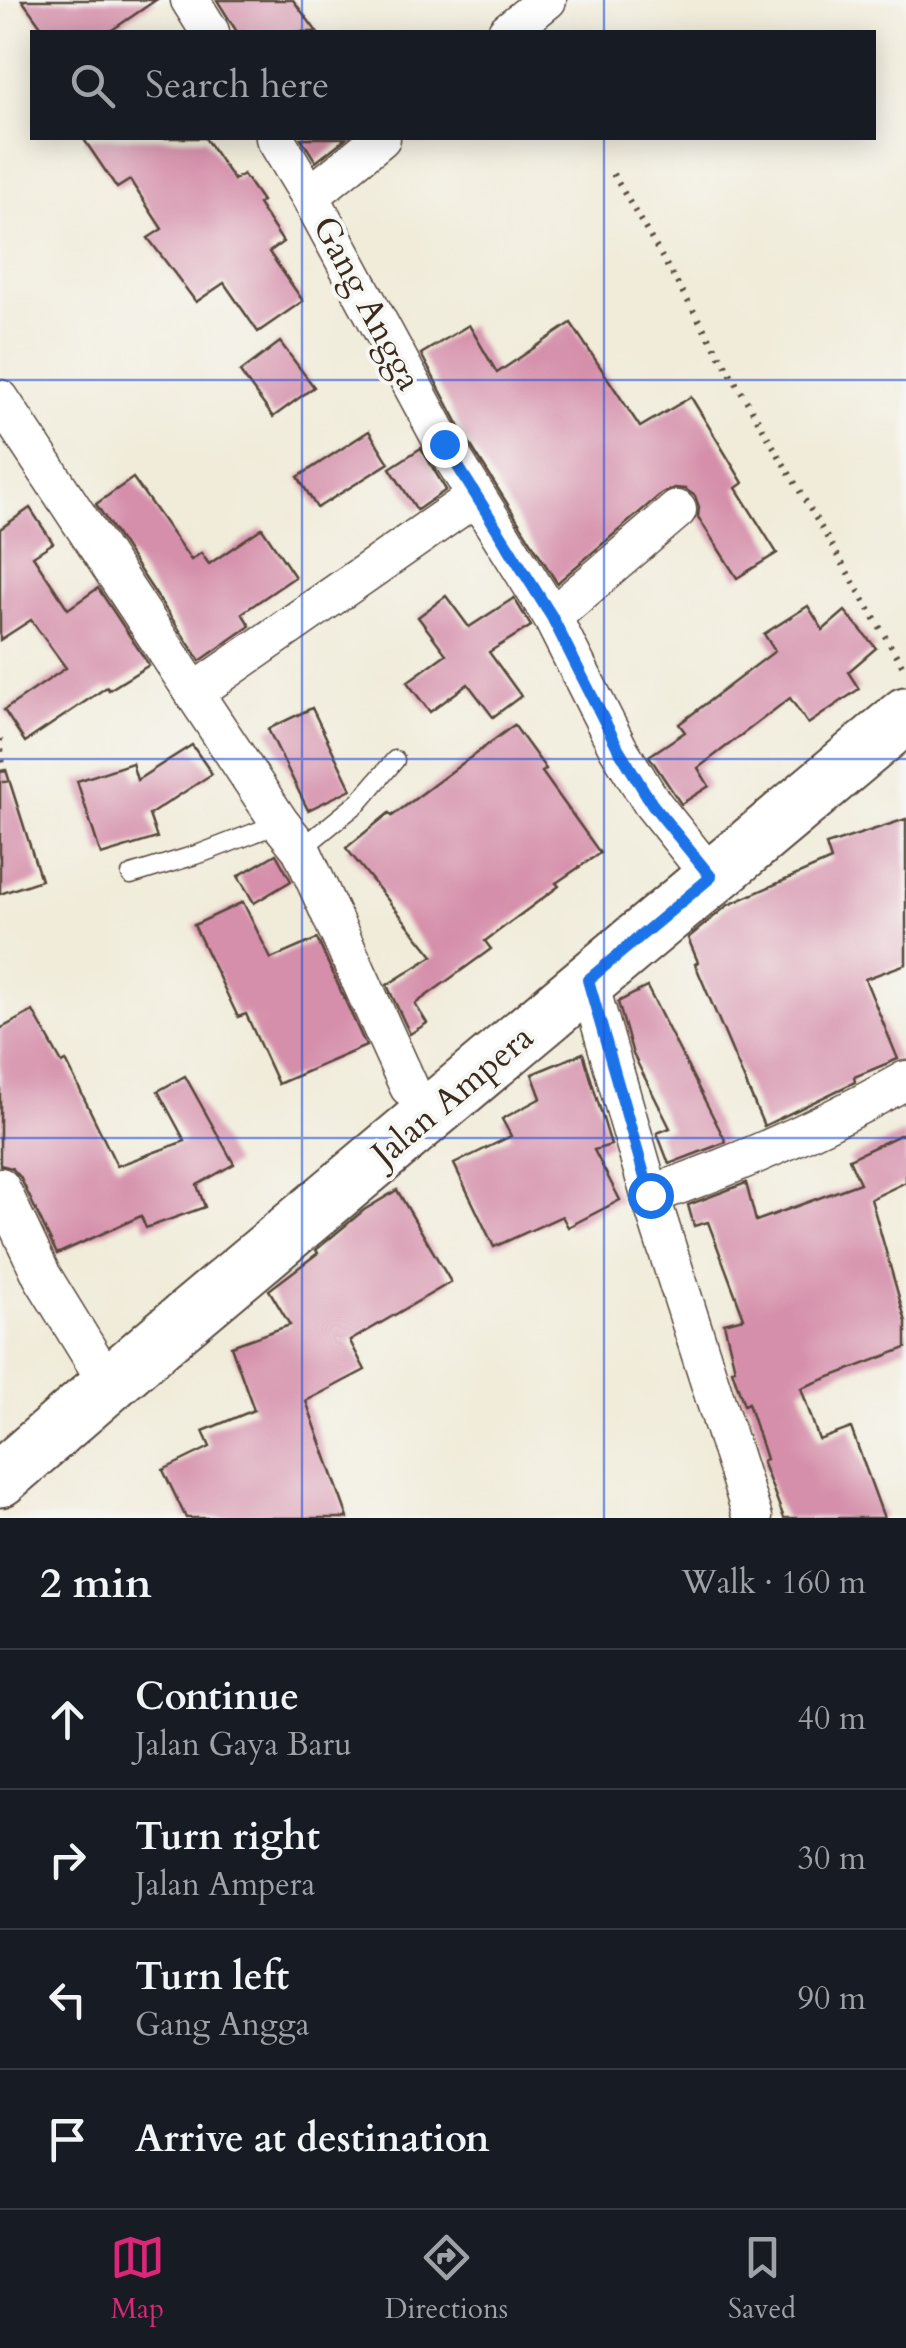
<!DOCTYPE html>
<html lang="en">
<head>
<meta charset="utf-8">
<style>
	body { margin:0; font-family:Cardo,serif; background:#20242c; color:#f1f3f6 }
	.stop { position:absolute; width:30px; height:30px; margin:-22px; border:8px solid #1a73e8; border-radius:50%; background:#fff }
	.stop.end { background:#1a73e8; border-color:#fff; box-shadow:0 2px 10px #0008 }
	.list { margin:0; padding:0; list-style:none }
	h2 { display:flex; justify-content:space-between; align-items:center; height:130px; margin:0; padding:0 40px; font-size:42px }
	h2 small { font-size:32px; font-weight:400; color:#9ea1a6 }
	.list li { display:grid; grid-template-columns:65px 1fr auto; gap:30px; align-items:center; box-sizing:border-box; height:140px; padding:0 40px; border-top:2px solid #363941 }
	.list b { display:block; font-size:38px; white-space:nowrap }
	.list p { margin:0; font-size:32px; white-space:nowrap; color:#9ea1a6 }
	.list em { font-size:32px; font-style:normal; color:#9ea1a6 }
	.icon { flex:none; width:55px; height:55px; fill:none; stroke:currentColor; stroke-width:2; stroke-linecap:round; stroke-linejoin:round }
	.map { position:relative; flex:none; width:906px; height:1518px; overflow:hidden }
	.search { position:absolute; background:#171b24; box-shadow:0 5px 25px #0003; left:30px; right:30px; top:30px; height:110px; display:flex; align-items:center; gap:25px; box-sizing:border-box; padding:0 35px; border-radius:0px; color:#9ea1a6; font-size:38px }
	.sheet { height:690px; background:#171b24 }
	nav { display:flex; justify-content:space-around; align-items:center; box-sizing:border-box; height:140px; border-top:2px solid #363941; background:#171b24; font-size:28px; color:#9ea1a6 }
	nav a { display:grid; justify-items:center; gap:5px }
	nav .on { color:#db2777 }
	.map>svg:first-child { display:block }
	.building { fill:#d58faa }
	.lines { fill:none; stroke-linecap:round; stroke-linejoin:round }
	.service-casing { stroke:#56473a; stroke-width:21 }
	.minor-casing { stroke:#56473a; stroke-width:41 }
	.primary-casing { stroke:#56473a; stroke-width:59 }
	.path { stroke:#56473a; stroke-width:6; stroke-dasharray:2.5 8; stroke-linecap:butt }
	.service { stroke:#fff; stroke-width:18 }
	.minor { stroke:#fff; stroke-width:38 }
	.primary { stroke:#fff; stroke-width:55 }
	.route { stroke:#1a73e8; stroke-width:12 }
	.grid { fill:none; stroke:#1d4ed8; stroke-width:2.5; stroke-opacity:0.55 }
	.labels { text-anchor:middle; stroke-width:8; stroke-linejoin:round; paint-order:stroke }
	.street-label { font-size:35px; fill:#3b2a1e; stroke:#f6f6f2 }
</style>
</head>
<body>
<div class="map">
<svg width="906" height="1518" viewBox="0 0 906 1518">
	<rect width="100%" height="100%" fill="#f6f6f2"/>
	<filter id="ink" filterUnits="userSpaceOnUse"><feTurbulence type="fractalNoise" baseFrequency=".01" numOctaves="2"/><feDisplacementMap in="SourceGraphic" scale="20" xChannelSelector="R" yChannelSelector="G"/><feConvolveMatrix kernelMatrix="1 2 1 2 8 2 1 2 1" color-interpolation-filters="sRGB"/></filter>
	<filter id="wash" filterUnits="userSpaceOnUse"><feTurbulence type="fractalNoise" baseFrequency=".0048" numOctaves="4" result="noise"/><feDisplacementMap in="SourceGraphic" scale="40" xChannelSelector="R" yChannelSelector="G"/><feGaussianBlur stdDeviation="2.25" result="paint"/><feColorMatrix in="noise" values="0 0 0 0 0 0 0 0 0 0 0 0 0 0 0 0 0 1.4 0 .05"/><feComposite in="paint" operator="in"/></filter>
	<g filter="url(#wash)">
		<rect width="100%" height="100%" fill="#f1ecda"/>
		<g id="blocks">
			<!-- building -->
			<g class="building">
				<polygon points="22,0 156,0 109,32 45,32"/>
				<polygon points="217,0 293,0 317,32 237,32"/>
				<polygon points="83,138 205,138 234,180 243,174 262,201 258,204 283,242 269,252 303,301 258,332 224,283 196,302 148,238 162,229 130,180 117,188"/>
				<polygon points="301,138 346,138 316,162"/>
				<polygon points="571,323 640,427 691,397 743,483 736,488 777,553 737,578 698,517 699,507 695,496 685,489 674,488 662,493 557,583 463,433 421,354 469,325 497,373"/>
				<polygon points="280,342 314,387 273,417 240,372"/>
				<polygon points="369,431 389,463 317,508 298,477"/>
				<polygon points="421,448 446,490 417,510 390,468"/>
				<polygon points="133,478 191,560 201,553 209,564 262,528 295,577 242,613 250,626 200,661 96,504"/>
				<polygon points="30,508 53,543 33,556 68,609 98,588 149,665 109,690 107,687 25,742 4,710 66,668 31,620 0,640 0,529"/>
				<polygon points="446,596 469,627 514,598 531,626 489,652 521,696 493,717 468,684 430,712 407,682 446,654 418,617"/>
				<polygon points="808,606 823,630 845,611 876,648 848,672 859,689 808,724 790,698 698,768 709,786 681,804 649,756 685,732 679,724 775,651 764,634"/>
				<polygon points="312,708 351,789 308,810 268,729"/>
				<polygon points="514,725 546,769 542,772 600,853 556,883 559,886 485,941 491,949 415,1004 427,1023 410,1034 387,985 433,956 346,848 389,813 392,816"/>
				<polygon points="192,745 212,774 149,815 157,838 101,855 77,781 132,763 137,780"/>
				<polygon points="6,770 41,880 0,894 0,771"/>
				<polygon points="906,819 906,964 865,979 898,1059 854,1077 855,1082 764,1126 695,964 698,962 688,938 728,905 831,860 826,845"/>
				<polygon points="276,854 291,881 254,903 238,876"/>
				<polygon points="243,902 271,959 317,939 366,1046 278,1084 246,1014 238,1017 194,925"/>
				<polygon points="647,987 726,1142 669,1164 657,1133 670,1128 633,1054 618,1002"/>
				<polygon points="33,1011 62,1063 66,1061 117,1166 185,1141 158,1091 185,1076 234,1164 197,1185 205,1207 146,1228 141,1216 57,1254 20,1177 12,1168 0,1165 0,1029"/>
				<polygon points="583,1053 611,1145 594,1150 620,1200 568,1227 562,1216 494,1247 454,1164 511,1136 502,1119 541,1098 532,1074"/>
				<polygon points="906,1132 906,1182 871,1199 906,1322 906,1348 801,1388 819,1440 851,1428 884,1518 784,1518 762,1461 766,1459 748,1403 744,1405 732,1370 735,1369 724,1323 744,1318 708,1222 694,1226 688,1205 746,1183 756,1221 860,1183 849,1159"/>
				<polygon points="397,1190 451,1282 350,1341 365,1370 306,1401 348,1518 186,1518 163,1470 210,1447 203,1431 254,1410 231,1346 290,1325 269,1290 318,1253 316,1250 364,1210"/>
			</g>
		</g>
	</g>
	<g filter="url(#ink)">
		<use href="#blocks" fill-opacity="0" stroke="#56473a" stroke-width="2.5"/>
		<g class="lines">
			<!-- service casing -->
			<g class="service-casing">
				<g id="service">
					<polyline points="301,849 359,802 395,760"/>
					<polyline points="131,875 202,853 280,823"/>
				</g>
			</g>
			<!-- minor casing -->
			<g class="minor-casing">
				<g id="minor">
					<polyline points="190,0 210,32"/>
					<polyline points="507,32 547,0"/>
					<polyline points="275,138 310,196 444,444 552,617 618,748 652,803 711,877"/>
					<polyline points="310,196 381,138"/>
					<polyline points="0,399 280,823 301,849 409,1087"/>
					<polyline points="552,617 677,510"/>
					<polyline points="195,692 475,497"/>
					<polyline points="588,980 650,1195 753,1518"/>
					<polyline points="0,1187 42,1276 109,1385"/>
					<path d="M650,1195C740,1164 823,1127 906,1080"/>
				</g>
			</g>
			<!-- primary casing -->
			<g class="primary-casing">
				<polyline id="primary" points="0,1479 158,1342 906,715"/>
			</g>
			<!-- path -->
			<g class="path">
				<polyline points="613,174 905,670"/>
				<polyline points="0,739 5,783"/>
			</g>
			<!-- service -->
			<use href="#service" class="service"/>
			<!-- minor -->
			<use href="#minor" class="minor"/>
			<!-- primary -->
			<use href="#primary" class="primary"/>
		</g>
	</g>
	<g class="lines" filter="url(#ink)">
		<!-- route -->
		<polyline class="route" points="444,444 552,617 618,748 652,804 711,877 588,980 650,1195"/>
	</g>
	<!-- grid -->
	<path class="grid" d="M302,0V32M604,0V32M302,138V1518M604,138V1518M0,380H906M0,759H906M0,1138H906"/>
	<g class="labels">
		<!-- street labels -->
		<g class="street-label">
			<text transform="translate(368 303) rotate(62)" y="12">Gang Angga</text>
			<text transform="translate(452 1095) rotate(-40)" y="12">Jalan Ampera</text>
		</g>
	</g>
</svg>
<div class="stop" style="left:650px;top:1195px"></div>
<div class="stop end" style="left:444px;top:444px"></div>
<div class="search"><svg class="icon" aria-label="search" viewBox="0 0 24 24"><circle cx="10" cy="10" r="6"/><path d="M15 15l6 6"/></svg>Search here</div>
</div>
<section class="sheet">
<h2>2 min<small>Walk · 160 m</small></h2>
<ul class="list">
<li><svg class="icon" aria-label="ahead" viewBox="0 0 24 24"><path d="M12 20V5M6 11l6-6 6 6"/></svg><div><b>Continue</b><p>Jalan Gaya Baru</p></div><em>40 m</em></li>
<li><svg class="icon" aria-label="right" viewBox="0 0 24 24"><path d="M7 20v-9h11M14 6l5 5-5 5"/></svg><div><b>Turn right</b><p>Jalan Ampera</p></div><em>30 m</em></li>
<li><svg class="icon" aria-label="left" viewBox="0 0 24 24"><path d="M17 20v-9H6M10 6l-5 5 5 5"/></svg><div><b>Turn left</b><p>Gang Angga</p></div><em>90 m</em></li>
<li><svg class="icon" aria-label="arrive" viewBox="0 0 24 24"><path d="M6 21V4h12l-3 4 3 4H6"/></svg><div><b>Arrive at destination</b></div></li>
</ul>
</section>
<nav>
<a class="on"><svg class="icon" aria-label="map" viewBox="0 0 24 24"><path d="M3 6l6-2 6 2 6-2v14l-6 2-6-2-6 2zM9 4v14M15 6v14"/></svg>Map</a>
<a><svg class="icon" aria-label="directions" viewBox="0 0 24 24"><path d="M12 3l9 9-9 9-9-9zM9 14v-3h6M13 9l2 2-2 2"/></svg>Directions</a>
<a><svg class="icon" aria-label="saved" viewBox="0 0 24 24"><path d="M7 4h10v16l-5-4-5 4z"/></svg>Saved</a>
</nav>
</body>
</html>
